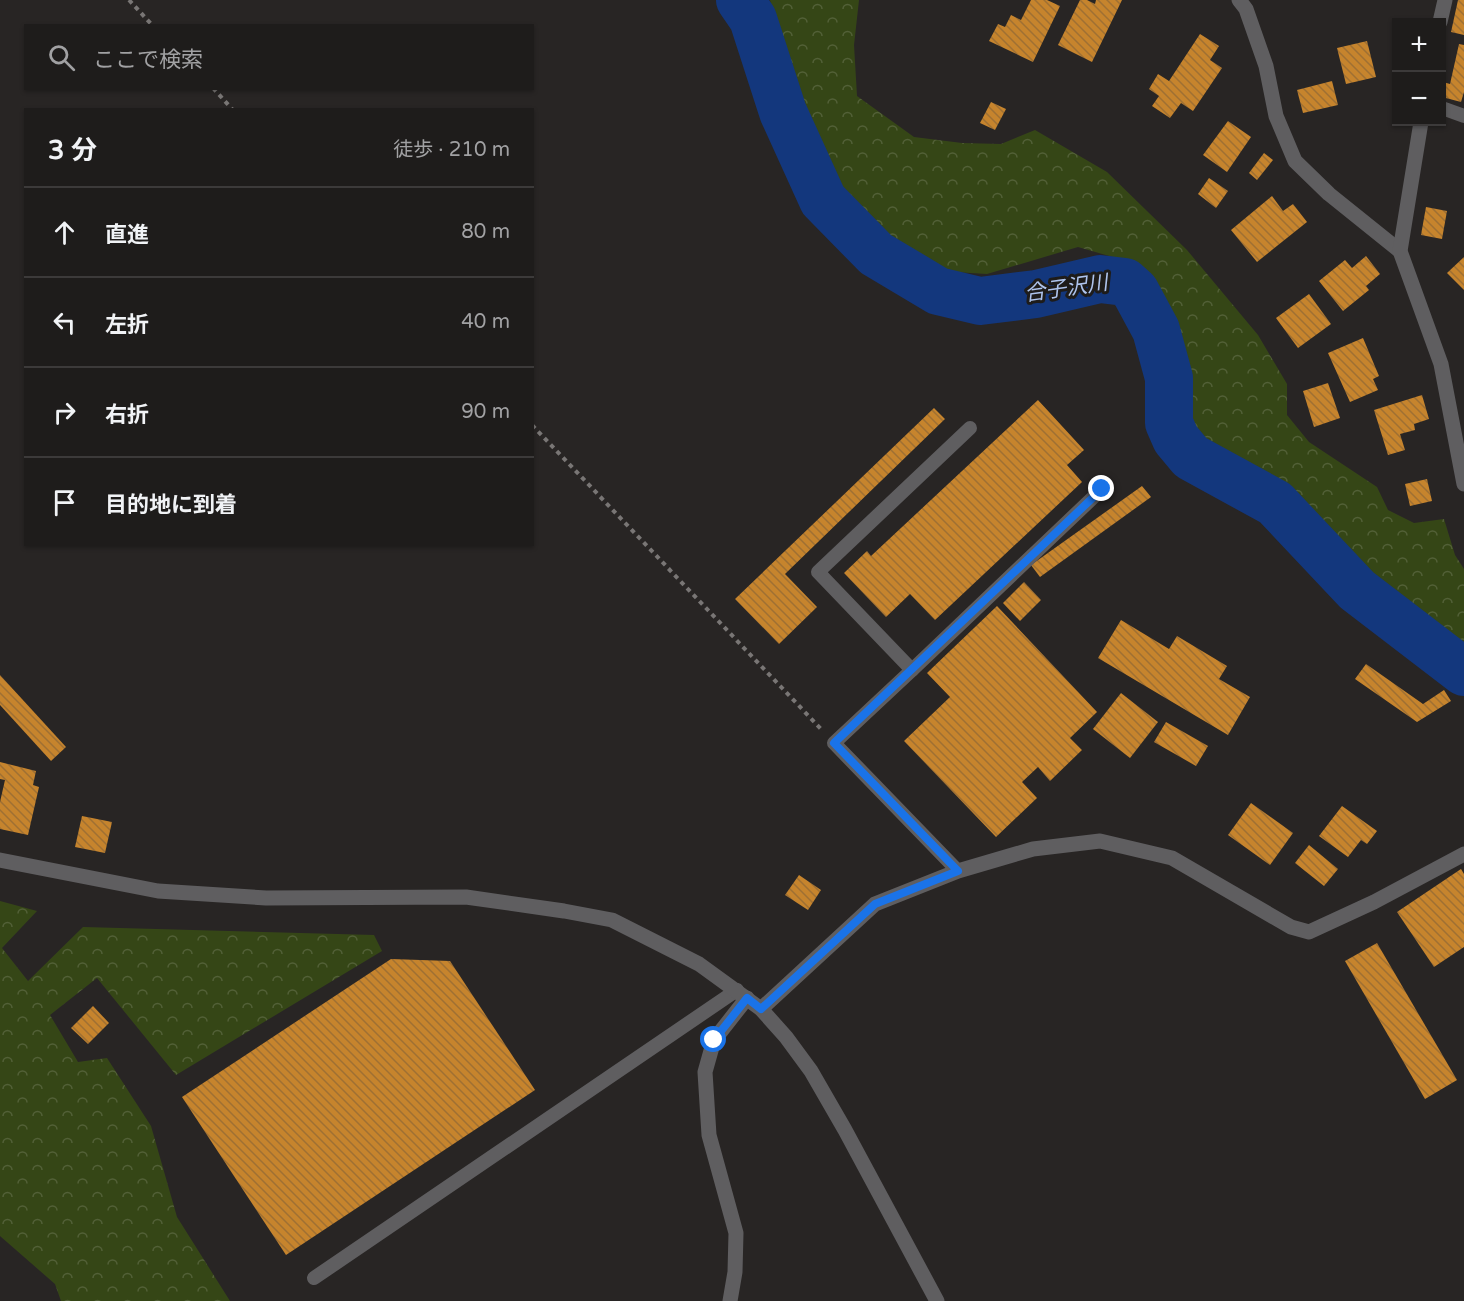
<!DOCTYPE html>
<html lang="ja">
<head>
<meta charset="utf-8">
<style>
	body { margin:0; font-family:"Varela Round","Noto Sans JP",sans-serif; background:#262524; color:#f1f3f6 }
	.controls { position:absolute; right:18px; top:18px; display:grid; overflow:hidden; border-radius:0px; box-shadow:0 2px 4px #0004 }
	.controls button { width:54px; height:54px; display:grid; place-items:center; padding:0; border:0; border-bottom:2px solid #3c3a3a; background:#1e1c1b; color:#f1f3f6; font:30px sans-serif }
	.stop { position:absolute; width:18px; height:18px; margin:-14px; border:4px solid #1a73e8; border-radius:50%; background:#fff }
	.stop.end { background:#1a73e8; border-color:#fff; box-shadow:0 2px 6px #0008 }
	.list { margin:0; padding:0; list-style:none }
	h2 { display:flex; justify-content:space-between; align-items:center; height:78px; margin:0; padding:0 24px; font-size:26px }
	h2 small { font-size:20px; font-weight:400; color:#a1a1a3 }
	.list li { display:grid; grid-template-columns:39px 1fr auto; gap:18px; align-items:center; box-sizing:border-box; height:90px; padding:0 24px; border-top:2px solid #3c3a3a }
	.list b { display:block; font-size:22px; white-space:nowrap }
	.list em { font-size:20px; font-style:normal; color:#a1a1a3 }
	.icon { flex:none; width:33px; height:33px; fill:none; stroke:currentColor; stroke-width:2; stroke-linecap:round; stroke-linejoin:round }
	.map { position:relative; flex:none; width:1464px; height:1301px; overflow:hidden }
	.search { position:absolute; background:#1e1c1b; box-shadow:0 2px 4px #0004; left:24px; top:24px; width:510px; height:66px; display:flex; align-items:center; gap:15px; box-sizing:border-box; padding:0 21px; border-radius:0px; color:#a1a1a3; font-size:22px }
	.panel { position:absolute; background:#1e1c1b; box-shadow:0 2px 4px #0004; left:24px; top:108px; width:510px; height:438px; border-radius:0px }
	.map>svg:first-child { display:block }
	.forest { fill:url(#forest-crowns) }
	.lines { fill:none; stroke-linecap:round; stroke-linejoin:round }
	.river { stroke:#13377d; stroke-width:48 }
	.building { fill:url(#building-back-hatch) }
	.path { stroke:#797675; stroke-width:4; stroke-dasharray:4.5 4.5; stroke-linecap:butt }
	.service { stroke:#5f5e60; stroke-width:14 }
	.minor { stroke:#5f5e60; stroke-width:15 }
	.tertiary { stroke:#5f5e60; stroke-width:15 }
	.route { stroke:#1a73e8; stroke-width:8 }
	.labels { text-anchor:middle; stroke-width:6; stroke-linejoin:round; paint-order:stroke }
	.water-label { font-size:21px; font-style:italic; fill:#aec4ed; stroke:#1e1c1a }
</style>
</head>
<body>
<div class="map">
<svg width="1464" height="1301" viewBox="0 0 1464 1301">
	<defs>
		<pattern id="forest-crowns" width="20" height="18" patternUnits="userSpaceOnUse" patternTransform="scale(1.5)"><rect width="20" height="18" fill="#354616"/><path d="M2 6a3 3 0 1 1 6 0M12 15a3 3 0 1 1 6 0" fill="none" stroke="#526037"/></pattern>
		<pattern id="building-back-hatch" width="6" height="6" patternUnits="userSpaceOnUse" patternTransform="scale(1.5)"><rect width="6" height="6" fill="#c6842d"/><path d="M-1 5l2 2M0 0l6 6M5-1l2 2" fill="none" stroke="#9f7033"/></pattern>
	</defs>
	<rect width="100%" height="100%" fill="#282524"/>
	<!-- forest -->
	<g class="forest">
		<polygon points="770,0 859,0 854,45 857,96 914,137 962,143 1001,144 1035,130 1107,172 1187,250 1258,335 1287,384 1287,415 1309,442 1377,487 1388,510 1414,523 1444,519 1455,555 1464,569 1464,651 1348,562 1259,484 1204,460 1178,418 1181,381 1177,332 1137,264 1078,247 987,274 939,271 896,244 831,183 796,116"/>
		<polygon points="0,901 37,911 2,948 28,981 83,927 374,935 382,951 176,1075 97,978 50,1015 78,1062 107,1058 151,1126 177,1217 230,1301 61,1301 55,1284 0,1236"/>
	</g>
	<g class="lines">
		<!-- river -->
		<polyline class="river" points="740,0 753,19 783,112 823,200 876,254 938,291 980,301 1036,294 1100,279 1125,282 1135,291 1156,330 1169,378 1169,423 1176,439 1191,457 1275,503 1357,590 1464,672"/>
	</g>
	<!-- building -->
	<g class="building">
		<polygon points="1031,0 1047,0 1060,6 1033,62 989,41 998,24 1005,27 1011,15 1021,20"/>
		<polygon points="1080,0 1087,0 1095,4 1096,0 1122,0 1092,62 1058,45"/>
		<polygon points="1458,0 1464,0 1464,35 1451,32"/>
		<polygon points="1200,34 1219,46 1210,60 1222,68 1193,111 1181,103 1170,118 1152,106 1159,96 1149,89 1158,74 1169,81"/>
		<polygon points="1367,41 1376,77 1346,84 1337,48"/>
		<polygon points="1459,44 1464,45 1464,92 1461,102 1442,97 1443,82 1450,84"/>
		<polygon points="1332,81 1338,105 1303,113 1297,90"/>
		<polygon points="991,102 1006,109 995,130 980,123"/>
		<polygon points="1228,121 1251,137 1227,172 1203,155"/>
		<polygon points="1264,153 1273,160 1257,180 1249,173"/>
		<polygon points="1209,178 1228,191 1216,208 1198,194"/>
		<polygon points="1272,196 1283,211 1293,204 1307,222 1257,262 1231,230"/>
		<polygon points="1426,207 1447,211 1442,239 1421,235"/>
		<polygon points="1366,256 1380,274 1366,286 1369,290 1343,311 1319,281 1345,260 1352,268"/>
		<polygon points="1464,257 1464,290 1447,273"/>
		<polygon points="1309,294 1331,324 1298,348 1276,318"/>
		<polygon points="1363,338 1379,376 1373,379 1378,390 1350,402 1328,353"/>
		<polygon points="1328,383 1340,418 1314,427 1303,391"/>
		<polygon points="1422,395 1429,419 1414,424 1415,430 1400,434 1405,450 1388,455 1374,410"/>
		<polygon points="1038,400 1084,450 1067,465 1082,482 935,620 910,594 886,617 844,573 867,551 871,556"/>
		<polygon points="934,408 945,419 785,574 817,607 779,644 735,599"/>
		<polygon points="1427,479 1432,501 1410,506 1405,484"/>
		<polygon points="1142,486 1151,497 1040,577 1031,565"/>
		<polygon points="1024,582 1041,600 1020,621 1003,603"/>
		<polygon points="997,606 1097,712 1070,738 1082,750 1050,781 1038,767 1022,782 1037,798 996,837 904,741 950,697 927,673"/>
		<polygon points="1121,620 1169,649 1177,636 1227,666 1219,679 1250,697 1228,735 1098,658"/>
		<polygon points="1366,664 1423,704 1444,690 1451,701 1417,722 1355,679"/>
		<polygon points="0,675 66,747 51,761 0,705"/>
		<polygon points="1121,693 1158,722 1130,758 1093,729"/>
		<polygon points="1166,722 1208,746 1196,766 1154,742"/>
		<polygon points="0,762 36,771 33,785 39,787 28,835 0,829 0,802 5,780 0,779"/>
		<polygon points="1251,803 1293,833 1270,865 1228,835"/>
		<polygon points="1342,806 1377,831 1367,844 1361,840 1348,857 1319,836"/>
		<polygon points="82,816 112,822 105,853 75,847"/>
		<polygon points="1309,845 1338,869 1324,886 1295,863"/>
		<polygon points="1461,869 1464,874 1464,947 1434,967 1397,912"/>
		<polygon points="799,875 821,890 808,910 785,895"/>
		<polygon points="1377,943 1457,1080 1425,1099 1345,961"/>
		<polygon points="391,959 450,961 535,1090 286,1255 182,1097"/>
		<polygon points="93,1006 109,1023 88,1044 71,1028"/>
	</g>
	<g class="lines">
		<!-- path -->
		<g class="path">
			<polyline points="129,0 153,26"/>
			<polyline points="213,88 233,110"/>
			<polyline points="532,425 821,729"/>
		</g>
		<!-- service -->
		<g class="service">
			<polyline points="1442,108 1464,116"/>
			<polyline points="970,428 818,572 912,670 1102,489"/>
			<polyline points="912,670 834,743 958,871"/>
			<polyline points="314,1278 737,990"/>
		</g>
		<!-- minor -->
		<g class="minor">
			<polyline points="1239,0 1246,9 1266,66 1276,116 1295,161 1329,194 1400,251"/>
			<polyline points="1440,22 1445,0"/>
			<polyline points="1421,122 1400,251 1441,364 1464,484"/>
			<polyline points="761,1009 875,904 958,871 1033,849 1100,841 1172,858 1291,927 1309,932 1374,902 1464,854"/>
			<polyline points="730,1301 735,1272 736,1233 709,1135 705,1072 714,1040 747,998"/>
		</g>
		<!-- tertiary -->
		<polyline class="tertiary" points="0,860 158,891 266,898 466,897 564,911 612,920 699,964 761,1009 786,1037 811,1071 845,1130 937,1301"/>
	</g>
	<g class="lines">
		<!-- route -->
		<polyline class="route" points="714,1040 747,998 761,1009 875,904 958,871 834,743 1102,489"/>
	</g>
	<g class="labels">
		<!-- water labels -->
		<g class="water-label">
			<text transform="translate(1066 288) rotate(-8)" y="7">合子沢川</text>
		</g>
	</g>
</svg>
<div class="controls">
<button>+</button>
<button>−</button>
</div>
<div class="stop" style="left:714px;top:1040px"></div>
<div class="stop end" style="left:1102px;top:489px"></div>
<div class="search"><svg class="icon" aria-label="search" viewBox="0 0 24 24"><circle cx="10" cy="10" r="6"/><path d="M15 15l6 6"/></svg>ここで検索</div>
<section class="panel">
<h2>3 分<small>徒歩 · 210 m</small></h2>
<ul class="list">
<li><svg class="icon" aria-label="ahead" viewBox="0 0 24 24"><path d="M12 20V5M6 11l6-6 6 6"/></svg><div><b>直進</b></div><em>80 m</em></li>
<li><svg class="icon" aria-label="left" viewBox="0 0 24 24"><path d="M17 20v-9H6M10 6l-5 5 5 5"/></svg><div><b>左折</b></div><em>40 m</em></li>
<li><svg class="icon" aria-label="right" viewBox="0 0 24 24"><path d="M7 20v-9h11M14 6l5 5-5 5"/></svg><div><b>右折</b></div><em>90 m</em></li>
<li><svg class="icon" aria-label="arrive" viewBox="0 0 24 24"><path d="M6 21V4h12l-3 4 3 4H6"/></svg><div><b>目的地に到着</b></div></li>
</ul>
</section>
</div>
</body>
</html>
